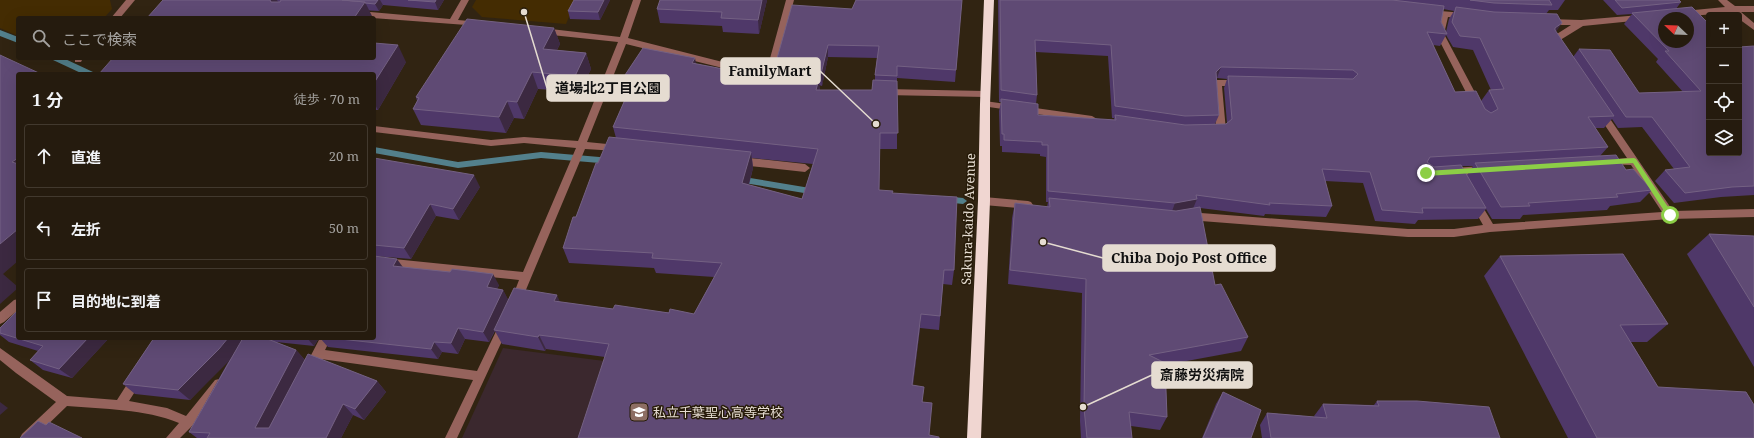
<!DOCTYPE html>
<html lang="ja">
<head>
<meta charset="utf-8">
<style>
	body { margin:0; font-family:"Noto Serif","Noto Sans JP",serif; background:#31281c; color:#f1f3f6 }
	.controls { position:absolute; right:12px; top:12px; display:grid; overflow:hidden; border-radius:4px; box-shadow:0 4px 16px #0002 }
	.controls button { width:36px; height:36px; display:grid; place-items:center; padding:0; border:0; border-bottom:1px solid #42392e; background:#251b0e; color:#f1f3f6; font:20px sans-serif }
	.compass { position:absolute; left:1658px; top:12px; width:36px; height:36px; border-radius:50%; background:#251b0e; box-shadow:0 4px 16px #0002; rotate:293deg }
	.stop { position:absolute; width:12px; height:12px; margin:-9px; border:3px solid #8cce46; border-radius:50%; background:#fff }
	.stop.end { background:#8cce46; border-color:#fff; box-shadow:0 1px 4px #0008 }
	.list { margin:0; padding:0; list-style:none }
	h2 { display:flex; justify-content:space-between; align-items:center; height:52px; margin:0; padding:0 16px; font-size:17px }
	h2 small { font-size:13px; font-weight:400; color:#a3a19e }
	.list li { display:grid; grid-template-columns:26px 1fr auto; gap:12px; align-items:center; box-sizing:border-box; height:64px; margin:0 8px 8px; padding:0 8px; border:1px solid #42392e; border-radius:4px }
	.list b { display:block; font-size:15px; white-space:nowrap }
	.list em { font-size:13px; font-style:normal; color:#a3a19e }
	.icon { flex:none; width:22px; height:22px; fill:none; stroke:currentColor; stroke-width:2; stroke-linecap:round; stroke-linejoin:round }
	.map { position:relative; flex:none; width:1754px; height:438px; overflow:hidden }
	.search { position:absolute; background:#251b0e; box-shadow:0 4px 16px #0002; left:16px; top:16px; width:360px; height:44px; display:flex; align-items:center; gap:10px; box-sizing:border-box; padding:0 14px; border-radius:4px; color:#a3a19e; font-size:15px }
	.panel { position:absolute; background:#251b0e; box-shadow:0 4px 16px #0002; left:16px; top:72px; width:360px; height:268px; border-radius:4px }
	.map>svg:first-child { display:block }
	.education { fill:#3b282e }
	.green { fill:#442c02 }
	.lines { fill:none; stroke-linecap:round; stroke-linejoin:round }
	.stream { fill:#53808c; fill-rule:evenodd }
	.minor { fill:#96635c; fill-rule:evenodd }
	.highway { fill:#f0d6d1; fill-rule:evenodd }
	.wall { fill:#4f3869; fill-rule:evenodd }
	.shaded-wall { fill:#3c2941 }
	.building { fill:#5f4a74; stroke:#746183; fill-rule:evenodd }
	.route { fill:#8cce46 }
	.labels { text-anchor:middle; stroke-width:3; stroke-linejoin:round; paint-order:stroke }
	.street-label { font-size:13px; fill:#e5dcd1; stroke:#271b09 }
	.poi-label { font-size:13px; fill:#e5dcd1; stroke:#271b09; text-anchor:start }
	.leader { fill:none; stroke:#e5dcd1; stroke-width:1.5 }
	.callout-dot { fill:#e5dcd1; stroke:#271b09; stroke-width:1.5 }
	.callout { fill:#e5dcd1; stroke:#e5dcd1; stroke-width:1.5 }
	.callout-label { font-size:14px; text-anchor:middle; font-weight:bold; fill:#111 }
</style>
</head>
<body>
<div class="map">
<svg width="1754" height="438" viewBox="0 0 1754 438">
	<rect width="100%" height="100%" fill="#312412"/>
	<!-- education -->
	<polygon class="education" points="503,348 810,387 800,438 462,438"/>
	<!-- green -->
	<g class="green">
		<polygon points="0,0 110,0 112,9 104,18 18,18 18,36 0,28"/>
		<polygon points="476,0 576,0 566,24 482,17 472,7"/>
	</g>
	<g class="lines">
		<!-- stream -->
		<g class="stream">
			<polygon points="0,30 18,37 18,43 0,36"/>
			<polygon points="52,58 63,58 93,72 94,74 83,74 53,60"/>
			<polygon points="374,147 458,162 541,152 611,158 615,161 611,164 541,158 458,168 374,153"/>
			<polygon points="738,176 816,189 820,192 816,195 738,182 734,179"/>
			<polygon points="944,196 963,198 967,201 963,204 944,202 940,199"/>
		</g>
		<!-- minor -->
		<g class="minor">
			<polygon points="126,0 135,0 120,18 111,18"/>
			<polygon points="461,0 469,0 458,20 480,22 481,24 480,26 359,17 355,14 359,11 450,19"/>
			<polygon points="633,0 641,0 628,38 766,73 786,0 794,0 774,75 786,78 787,80 783,83 626,44 587,142 617,145 622,148 617,151 585,149 520,304 516,305 512,304 511,301 519,280 374,265 374,257 523,272 576,148 524,143 491,146 374,132 374,126 491,140 524,137 578,141 618,42 542,34 538,31 542,28 620,37"/>
			<polygon points="1718,0 1727,0 1735,6 1754,6 1754,12 1741,12 1754,23 1754,30 1739,19 1739,15 1735,15 1731,12 1684,17 1680,14 1684,11 1725,7"/>
			<polygon points="1429,10 1464,13 1468,16 1464,19 1448,17 1444,34 1480,102 1478,104 1472,104 1436,34 1439,17 1426,15 1426,11"/>
			<path d="M1640,15L1644,18L1643,20L1583,26L1557,42L1560,46L1556,49C1552,48 1550,45 1548,41L1549,39L1571,25H1548L1544,22L1548,19L1581,20Z"/>
			<polygon points="75,58 83,58 81,62 75,62"/>
			<polygon points="1217,80 1238,80 1242,83 1238,86 1222,86 1226,131 1221,134 1212,133 1210,131 1212,129 1216,128 1213,83"/>
			<polygon points="885,89 985,91 989,94 985,97 885,95 881,92"/>
			<polygon points="985,101 1092,116 1097,119 1092,122 982,106 980,104 982,102"/>
			<polygon points="1601,109 1604,110 1673,211 1754,209 1754,217 1670,219 1490,232 1454,237 1408,237 1188,220 1184,219 1183,216 1184,213 1188,212 1408,229 1454,229 1483,225 1470,202 1472,199 1478,199 1493,224 1662,212 1631,165 1605,164 1603,162 1605,160 1627,158 1596,112"/>
			<polygon points="740,157 805,164 810,168 805,172 740,165 735,161"/>
			<polygon points="1484,166 1489,170 1484,174 1452,176 1447,172 1452,168"/>
			<polygon points="984,197 1028,201 1031,202 1033,205 1031,208 1028,209 984,205 981,204 979,201 981,198"/>
			<polygon points="18,299 18,310 4,322 0,324 0,312 14,300"/>
			<polygon points="504,321 508,323 509,326 457,438 445,438 473,380 321,359 319,362 315,364 311,362 309,359 320,338 331,338 325,350 477,371 500,323"/>
			<path d="M0,348L67,396L117,400L133,375L137,374L141,375L143,379L129,401L167,408L186,416L215,380L219,379L223,380L225,384L192,426L180,438H166L179,423C145,409 104,409 67,406L34,438H20L22,434L56,402L16,373L0,360Z"/>
		</g>
		<!-- highway -->
		<polygon class="highway" points="984,0 994,0 990,104 990,201 981,438 967,438 978,201 980,104"/>
	</g>
	<!-- wall -->
	<g class="wall">
		<polygon points="163,0 444,0 438,10 383,5 379,11"/>
		<polygon points="610,0 600,20 570,19 568,11"/>
		<polygon points="767,0 759,34 723,32 722,26 660,23 657,9"/>
		<path d="M962,0L955,82L897,78V149H880L879,190L893,193L954,270L952,285L943,284L939,330L920,328L913,385L923,402L929,435L939,438L605,357L546,349L545,351L502,344L495,331L489,342L465,339L458,354L442,352L438,359L328,347L320,338H374L403,267L499,285L497,289L503,290L508,300L560,302L613,309L694,314L714,277L656,273L654,268L569,263L563,248L576,217L598,163L616,138L613,127L625,100H623L619,84L696,64L770,78L777,68L776,62L852,9ZM828,57L877,58L875,75V80L872,90H820L819,85L822,86ZM752,158L813,164L802,199L749,185L753,168Z"/>
		<path d="M998,0H1565L1558,10H1549L1546,14L1556,32L1573,57L1579,49L1639,93L1683,92L1656,62L1658,59L1624,24L1632,14L1617,15L1603,0H1679L1681,2L1676,9L1692,7L1709,153L1754,46V195L1721,197L1674,203L1655,181L1665,170L1674,169L1642,127L1618,128L1612,119L1604,128H1595L1608,147L1600,156L1626,170L1652,190L1640,202L1610,206L1607,210L1523,215L1520,219H1492L1486,209L1478,219L1418,220L1415,224L1375,221L1363,183L1325,181L1332,206L1326,217L1265,214L1264,216L1200,208L1215,285L1248,337L1241,351L1165,365L1167,417L1160,430L1131,426L1132,438H1081L1080,421L1082,293L1008,284L1012,218L1015,203L1047,207L1048,202H1046V157L1040,156V154L1002,152V146H1000L999,111L1001,102H999ZM1443,9L1454,11L1449,19L1446,32L1441,22ZM1446,35L1453,47L1473,50L1491,90H1489L1481,101L1455,92L1433,45L1440,46ZM1036,52L1108,56L1112,118H1114V120L1038,115L1036,104L1037,95ZM1217,78L1227,79L1224,88L1227,123L1226,124H1215L1219,115L1216,79ZM1462,166H1473L1467,175Z"/>
		<polygon points="554,28 560,44 557,50 586,53 591,69 580,92 538,89 524,119 514,118 506,133 421,125 413,109 417,101 416,97"/>
		<polygon points="406,62 378,110 374,110 374,74"/>
		<polygon points="374,158 480,187 459,220 436,216 411,259 374,256"/>
		<polygon points="1709,234 1754,236 1754,367 1687,254"/>
		<polygon points="1500,256 1668,324 1647,342 1631,342 1658,387 1754,438 1568,438 1484,276"/>
		<polygon points="0,328 18,338 109,338 72,378 43,370 30,360 38,351 9,342 0,335"/>
		<polygon points="154,338 319,338 314,346 276,342 296,350 305,360 377,381 386,392 364,420 353,415 341,438 197,438 189,432 231,357 190,400 135,394 123,384"/>
		<polygon points="1223,392 1251,438 1202,438 1216,404"/>
		<polygon points="1377,401 1500,438 1262,438 1260,425 1267,413 1315,417 1314,416 1323,404 1374,405"/>
	</g>
	<!-- shaded-wall -->
	<g class="shaded-wall">
		<polygon points="270,0 277,0 284,12 281,17"/>
		<polygon points="378,0 380,0 383,5 379,11 375,4"/>
		<polygon points="436,0 444,0 438,10 435,2"/>
		<polygon points="604,0 610,0 600,20 598,12"/>
		<polygon points="762,0 767,0 759,34 758,20"/>
		<polygon points="365,2 373,18 354,18"/>
		<polygon points="1562,23 1554,35 1555,28"/>
		<polygon points="554,28 560,44 549,65 543,49"/>
		<polygon points="398,45 406,62 378,110 374,103 374,83"/>
		<polygon points="828,45 828,57 822,86 821,74"/>
		<polygon points="586,53 591,69 580,92 575,76"/>
		<polygon points="695,58 698,74 692,63"/>
		<polygon points="1221,67 1217,78 1212,83 1216,72"/>
		<polygon points="532,72 538,89 524,119 517,102"/>
		<polygon points="819,79 820,94 816,90"/>
		<polygon points="507,101 514,118 506,133 499,117"/>
		<polygon points="751,152 753,168 745,198 742,183"/>
		<polygon points="18,158 18,168 12,162"/>
		<polygon points="474,175 480,187 459,220 453,209"/>
		<polygon points="1197,199 1192,211 1171,214 1175,203"/>
		<polygon points="430,204 436,216 411,259 404,248"/>
		<polygon points="18,229 18,261 3,274 18,287 18,288 0,304 0,244"/>
		<polygon points="397,259 405,270 393,266"/>
		<polygon points="493,274 499,285 493,299 487,287"/>
		<polygon points="503,290 509,301 489,342 483,332"/>
		<polygon points="557,295 563,309 554,301"/>
		<polygon points="921,314 920,328 911,399 912,385"/>
		<polygon points="458,328 465,339 458,354 451,343"/>
		<polygon points="539,335 546,349 545,351 538,337"/>
		<polygon points="88,338 109,338 72,378 59,369"/>
		<polygon points="228,338 247,338 230,360 190,400 178,390"/>
		<polygon points="307,338 319,338 314,346"/>
		<polygon points="434,342 442,352 438,359 431,349"/>
		<polygon points="296,350 306,361 267,438 255,428"/>
		<polygon points="377,381 386,392 364,420 355,409"/>
		<polygon points="0,402 8,408 0,415"/>
		<polygon points="343,404 353,415 341,438 326,438"/>
	</g>
	<!-- building -->
	<g class="building">
		<polygon points="163,0 270,0 271,2 280,2 281,0 342,0 365,2 354,18 147,18"/>
		<polygon points="342,0 378,0 375,4 365,3 365,2"/>
		<polygon points="408,0 436,0 435,2"/>
		<polygon points="574,0 604,0 598,12 568,11"/>
		<polygon points="660,0 762,0 758,20 721,18 722,12 657,9"/>
		<polygon points="856,0 962,0 956,70 897,66 897,76 875,75 879,46 828,45 821,74 809,73 776,62 792,5 852,9"/>
		<polygon points="1000,0 1392,0 1444,6 1441,22 1447,34 1427,32 1455,92 1476,91 1485,109 1491,113 1498,109 1489,90 1504,89 1480,38 1460,36 1452,22 1456,7 1494,12 1557,14 1562,23 1555,28 1555,30 1614,116 1588,117 1608,147 1430,157 1427,162 1434,167 1461,165 1486,208 1422,208 1423,213 1382,210 1370,172 1322,169 1332,206 1269,203 1270,205 1196,195 1197,199 1175,203 1048,191 1048,145 1042,145 1042,142 1004,140 1004,134 1002,134 1001,99 1038,104 1038,115 1116,120 1115,115 1185,125 1226,124 1232,119 1228,76 1353,79 1358,74 1353,70 1221,67 1216,72 1219,115 1185,116 1115,106 1111,45 1035,40 1037,95 1001,90"/>
		<polygon points="1470,0 1549,0 1552,5 1494,3"/>
		<polygon points="1615,0 1679,0 1681,2 1622,8"/>
		<path d="M1692,7L1709,24V153H1739V47L1754,46V186L1732,187L1685,193L1665,170L1690,167L1652,117H1626L1579,49L1610,50L1639,93L1701,91L1665,51H1669L1632,13ZM1664,18H1688V42H1664Z"/>
		<polygon points="467,19 554,28 543,49 586,53 575,76 532,72 517,102 507,101 499,117 413,109 419,98 416,97"/>
		<polygon points="374,43 398,45 374,83 374,74 99,74 113,58 374,58"/>
		<polygon points="643,48 695,58 692,63 770,78 773,67 808,78 819,79 816,90 872,90 873,80 897,81 898,133 880,133 879,190 893,191 892,193 957,197 954,270 944,270 940,316 921,314 912,385 924,387 922,402 932,403 929,435 939,437 939,438 578,438 609,344 539,335 538,337 494,330 514,288 557,295 554,301 613,309 615,305 669,313 670,309 694,314 722,263 652,258 653,253 563,248 573,217 576,217 596,163 598,163 609,137 751,152 742,183 802,199 818,149 613,127 631,86 619,84"/>
		<polygon points="0,55 41,74 18,74 18,158 12,162 18,164 18,229 0,244"/>
		<polygon points="1616,155 1626,170 1633,169 1652,190 1616,194 1618,197 1528,203 1530,206 1501,207 1475,163"/>
		<polygon points="374,158 474,175 453,209 430,204 404,248 374,245"/>
		<polygon points="1049,198 1176,211 1200,207 1215,285 1221,284 1248,337 1149,355 1165,363 1167,417 1129,412 1132,438 1087,438 1084,408 1086,279 1010,270 1015,203 1050,207"/>
		<polygon points="1709,234 1754,236 1754,307"/>
		<polygon points="1623,254 1668,324 1620,325 1658,387 1746,392 1754,405 1754,438 1597,438 1500,256"/>
		<polygon points="374,256 397,259 393,266 450,272 452,269 493,274 487,287 503,290 483,332 458,328 451,343 434,342 431,349 331,338 374,338"/>
		<polygon points="18,310 18,338 88,338 59,369 30,360 43,346 0,333 0,328"/>
		<polygon points="154,338 228,338 219,349 178,390 123,384"/>
		<polygon points="243,338 265,338 296,350 255,428 269,428 308,354 377,381 355,409 343,404 326,438 207,438 210,433 189,432"/>
		<polygon points="1223,392 1261,410 1251,438 1203,438"/>
		<polygon points="1377,401 1417,401 1489,407 1500,438 1271,438 1267,413 1327,418 1323,404 1379,406"/>
		<polygon points="38,421 46,425 49,422 82,438 20,438"/>
	</g>
	<!-- route -->
	<polygon class="route" points="1634,158 1636,159 1672,213 1672,217 1668,217 1633,163 1426,176 1423,173 1426,171"/>
	<!-- icons -->
	<defs>
		<g id="school-square" transform="scale(1)"><rect x="-9" y="-9" width="18" height="18" rx="4" fill="#8d6e63" stroke="#271b09"/><path d="M0-5L7-2L0 1L-7-2ZM-4 1L0 2.5L4 1V4Q0 6-4 4Z" fill="#fff"/></g>
	</defs>
	<g fill-rule="evenodd">
		<use href="#school-square" x="639" y="412"/>
	</g>
	<g class="labels">
		<!-- street labels -->
		<g class="street-label">
			<text transform="translate(968 219) rotate(-88)" y="5">Sakura-kaido Avenue</text>
		</g>
		<!-- poi labels -->
		<g class="poi-label">
			<text x="653" y="417">私立千葉聖心高等学校</text>
		</g>
	</g>
	<!-- callouts -->
	<path class="leader" d="M876 124L820 71M524 12L547 88M1043 242L1103 258M1083 407L1152 375"/>
	<g class="callout-dot">
		<circle cx="876" cy="124" r="4"/>
		<circle cx="524" cy="12" r="4"/>
		<circle cx="1043" cy="242" r="4"/>
		<circle cx="1083" cy="407" r="4"/>
	</g>
	<g class="callout">
		<rect x="721" y="58" width="99" height="26" rx="4"/>
		<rect x="547" y="75" width="122" height="26" rx="4"/>
		<rect x="1103" y="245" width="172" height="26" rx="4"/>
		<rect x="1152" y="362" width="100" height="26" rx="4"/>
	</g>
	<g class="callout-label">
		<text x="770" y="76">FamilyMart</text>
		<text x="608" y="93">道場北2丁目公園</text>
		<text x="1189" y="263">Chiba Dojo Post Office</text>
		<text x="1202" y="380">斎藤労災病院</text>
	</g>
</svg>
<div class="controls">
<button>+</button>
<button>−</button>
<button><svg class="icon" aria-label="locate" viewBox="0 0 24 24"><circle cx="12" cy="12" r="6"/><path d="M12 2v4M12 18v4M2 12h4M18 12h4"/></svg></button>
<button><svg class="icon" aria-label="layers" viewBox="0 0 24 24"><path d="M12 4l9 5-9 5-9-5zM3 14l9 5 9-5"/></svg></button>
</div>
<svg class="compass" viewBox="-18 -18 36 36"><path d="M0-13l5 13h-10z" fill="#e53935"/><path d="M0 13l5-13h-10z" fill="#a3a19e"/></svg>
<div class="stop" style="left:1670px;top:215px"></div>
<div class="stop end" style="left:1426px;top:173px"></div>
<div class="search"><svg class="icon" aria-label="search" viewBox="0 0 24 24"><circle cx="10" cy="10" r="6"/><path d="M15 15l6 6"/></svg>ここで検索</div>
<section class="panel">
<h2>1 分<small>徒歩 · 70 m</small></h2>
<ul class="list">
<li><svg class="icon" aria-label="ahead" viewBox="0 0 24 24"><path d="M12 20V5M6 11l6-6 6 6"/></svg><div><b>直進</b></div><em>20 m</em></li>
<li><svg class="icon" aria-label="left" viewBox="0 0 24 24"><path d="M17 20v-9H6M10 6l-5 5 5 5"/></svg><div><b>左折</b></div><em>50 m</em></li>
<li><svg class="icon" aria-label="arrive" viewBox="0 0 24 24"><path d="M6 21V4h12l-3 4 3 4H6"/></svg><div><b>目的地に到着</b></div></li>
</ul>
</section>
</div>
</body>
</html>
